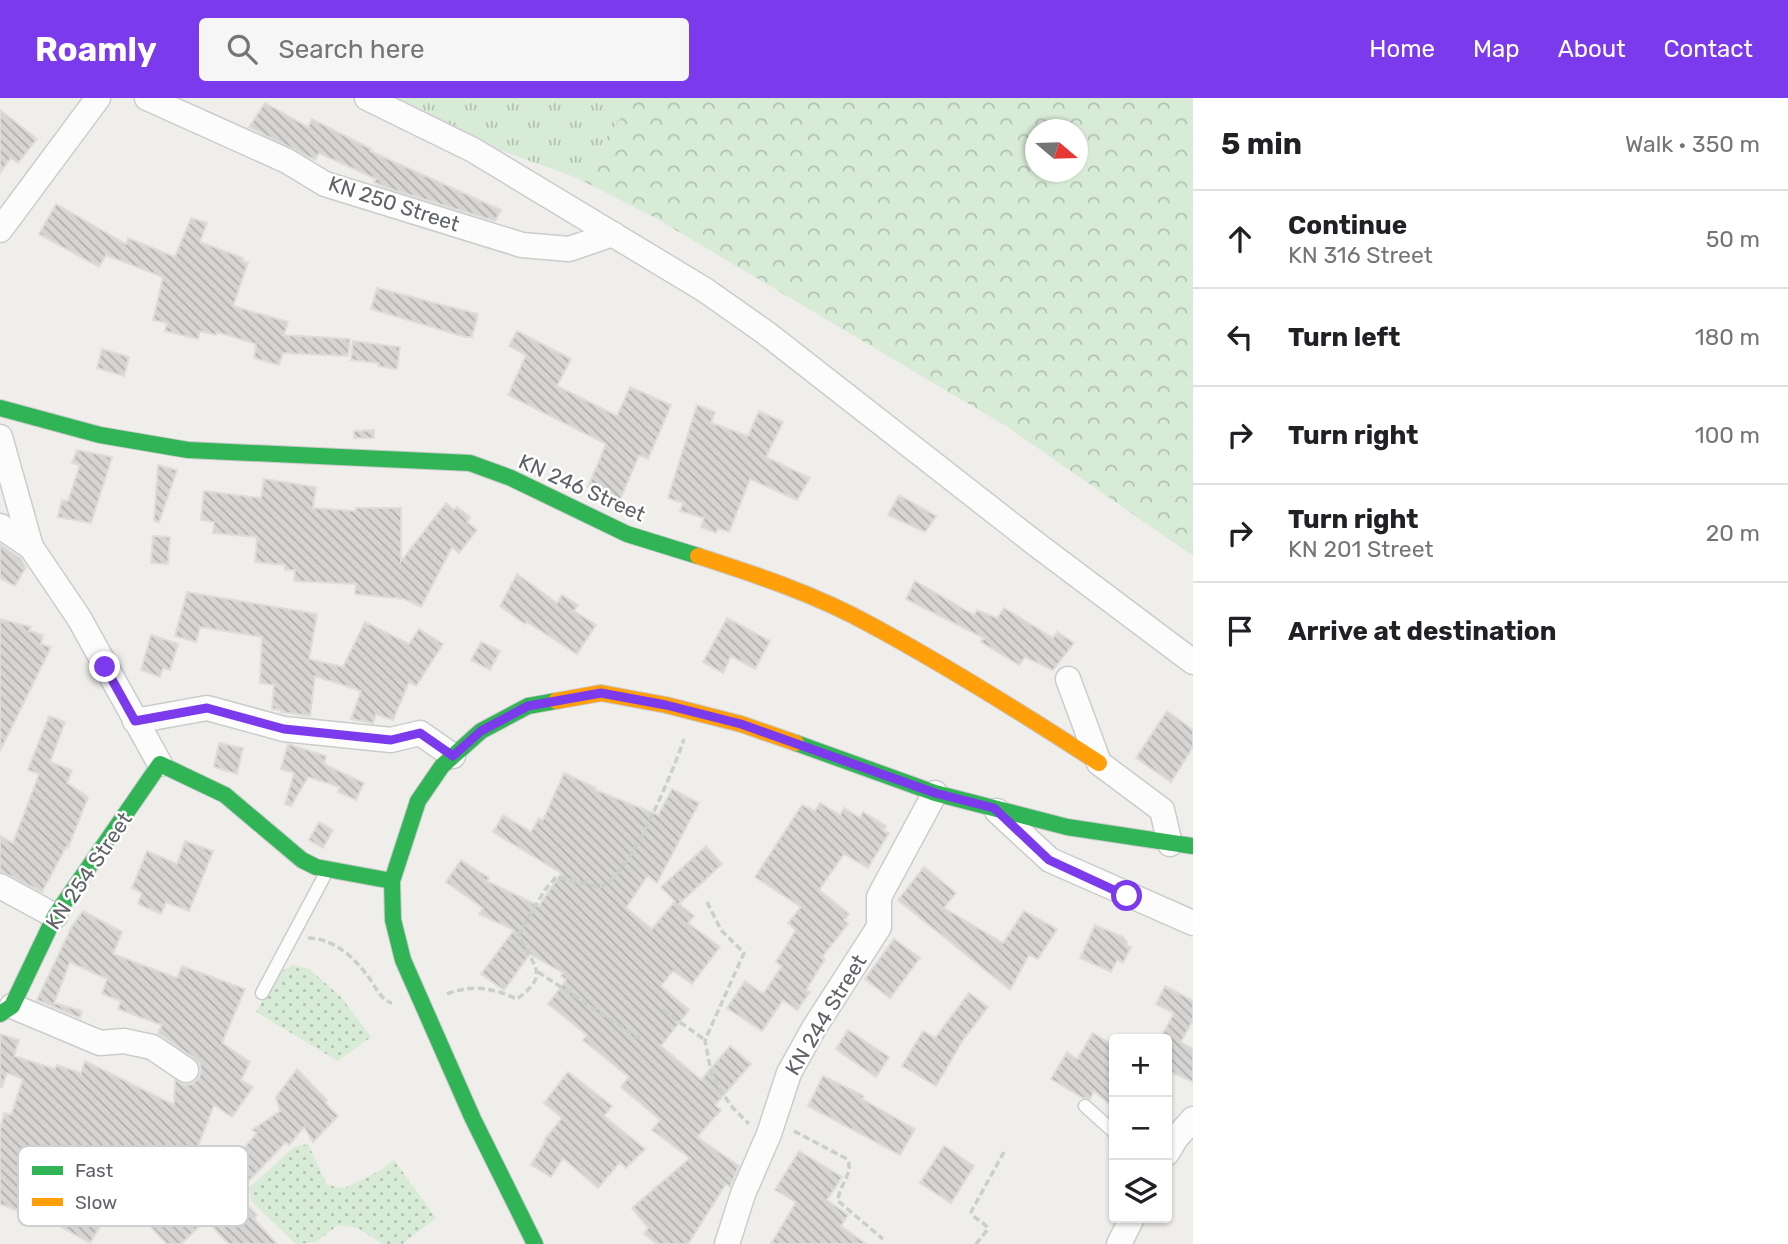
<!DOCTYPE html>
<html lang="en">
<head>
<meta charset="utf-8">
<style>
	body { margin:0; font-family:Rubik,sans-serif; background:#f6f6f6; color:#202124 }
	.controls { position:absolute; right:21px; bottom:21px; display:grid; overflow:hidden; border-radius:7px; box-shadow:0 2px 5px #0004 }
	.controls button { width:63px; height:63px; display:grid; place-items:center; padding:0; border:0; border-bottom:2px solid #e0e0e0; background:#fff; color:#202124; font:35px sans-serif }
	.compass { position:absolute; left:1025px; top:21px; width:63px; height:63px; border-radius:50%; background:#fff; box-shadow:0 2px 5px #0004; rotate:109deg }
	.stop { position:absolute; width:21px; height:21px; margin:-16px; border:5px solid #7c3aed; border-radius:50%; background:#fff }
	.stop.end { background:#7c3aed; border-color:#fff; box-shadow:0 2px 7px #0008 }
	.list { margin:0; padding:0; list-style:none }
	h2 { display:flex; justify-content:space-between; align-items:center; height:91px; margin:0; padding:0 28px; font-size:30px }
	h2 small { font-size:23px; font-weight:400; color:#757577 }
	.list li { display:grid; grid-template-columns:46px 1fr auto; gap:21px; align-items:center; box-sizing:border-box; height:98px; padding:0 28px; border-top:2px solid #e0e0e0 }
	.list b { display:block; font-size:26px; white-space:nowrap }
	.list p { margin:0; font-size:23px; white-space:nowrap; color:#757577 }
	.list em { font-size:23px; font-style:normal; color:#757577 }
	.icon { flex:none; width:38px; height:38px; fill:none; stroke:currentColor; stroke-width:2; stroke-linecap:round; stroke-linejoin:round }
	.map { position:relative; flex:none; width:1193px; height:1146px; overflow:hidden }
	header { display:flex; align-items:center; gap:42px; box-sizing:border-box; height:98px; padding:0 35px; background:#7c3aed; color:#fff }
	header strong { font-size:33px }
	nav { display:flex; gap:38px; margin-inline-start:auto; font-size:24px }
	.search { width:490px; height:63px; background:#f6f6f6; display:flex; align-items:center; gap:18px; box-sizing:border-box; padding:0 24px; border-radius:7px; color:#757577; font-size:26px }
	main { display:flex }
	aside { flex:1; background:#fff }
	.map>svg:first-child { display:block }
	.grass { fill:url(#grass-tufts) }
	.forest { fill:url(#forest-crowns); fill-rule:evenodd }
	.park { fill:url(#park-dots) }
	.building { fill:url(#building-back-hatch); stroke:#deddd9; stroke-width:2 }
	.lines { fill:none; stroke-linecap:round; stroke-linejoin:round }
	.lane-casing { stroke:#cbcccc; stroke-width:15 }
	.street-casing { stroke:#cbcccc; stroke-width:27 }
	.fast-casing { stroke:#cacacb; stroke-width:18 }
	.slow-casing { stroke:#cacacb; stroke-width:18 }
	.path { stroke:#cacfcc; stroke-width:3.5; stroke-dasharray:7 3.5; stroke-linecap:butt }
	.lane { stroke:#fdfcfc; stroke-width:12 }
	.street { stroke:#fdfcfc; stroke-width:24 }
	.fast { stroke:#30b455; stroke-width:16 }
	.slow { stroke:#ff9f0a; stroke-width:16 }
	.route { stroke:#7c3aed; stroke-width:9 }
	.labels { text-anchor:middle; stroke-width:5; stroke-linejoin:round; paint-order:stroke }
	.street-label { font-size:21px; fill:#5f6368; stroke:#fff }
	.key { fill:#fff; stroke:#cfd0d2; stroke-width:2 }
	.key-label { font-size:19px; fill:#5f6368 }
</style>
</head>
<body>
<header>
<strong>Roamly</strong>
<div class="search"><svg class="icon" aria-label="search" viewBox="0 0 24 24"><circle cx="10" cy="10" r="6"/><path d="M15 15l6 6"/></svg>Search here</div>
<nav><a>Home</a><a>Map</a><a>About</a><a>Contact</a></nav>
</header>
<main>
<div class="map">
<svg width="1193" height="1146" viewBox="0 0 1193 1146">
	<defs>
		<pattern id="grass-tufts" width="24" height="20" patternUnits="userSpaceOnUse" patternTransform="scale(1.75)"><rect width="24" height="20" fill="#d8ebd6"/><path d="M3 7l-1-3M5 7V3M7 7l1-3M15 17l-1-3M17 17v-4M19 17l1-3" fill="none" stroke="#b2c2b1"/></pattern>
		<pattern id="forest-crowns" width="20" height="18" patternUnits="userSpaceOnUse" patternTransform="scale(1.75)"><rect width="20" height="18" fill="#d8ebd6"/><path d="M2 6a3 3 0 1 1 6 0M12 15a3 3 0 1 1 6 0" fill="none" stroke="#b2c2b1"/></pattern>
		<pattern id="park-dots" width="8" height="8" patternUnits="userSpaceOnUse" patternTransform="scale(1.75)"><rect width="8" height="8" fill="#d8ebd6"/><path d="M2 2h.1M6 6h.1" fill="none" stroke="#b2c2b1" stroke-width="1.8" stroke-linecap="round"/></pattern>
		<pattern id="building-back-hatch" width="6" height="6" patternUnits="userSpaceOnUse" patternTransform="scale(1.75)"><rect width="6" height="6" fill="#d6d5d3"/><path d="M-1 5l2 2M0 0l6 6M5-1l2 2" fill="none" stroke="#b1b0af"/></pattern>
	</defs>
	<rect width="100%" height="100%" fill="#efeeea"/>
	<!-- grass -->
	<polygon class="grass" points="392,0 635,0 577,80 469,41"/>
	<!-- forest -->
	<path class="forest" d="M635,0H1193V458L1006,328L652,118L577,80ZM1036,32H1078V74H1036Z"/>
	<!-- park -->
	<g class="park">
		<polygon points="292,867 309,871 341,899 371,939 338,963 256,914 278,876"/>
		<polygon points="308,1046 327,1087 345,1090 379,1073 394,1062 436,1120 402,1146 382,1146 358,1130 338,1127 316,1144 296,1146 251,1103 249,1090 294,1049"/>
	</g>
	<!-- building -->
	<g class="building">
		<polygon points="265,5 308,29 312,21 371,51 370,53 501,112 495,123 387,90 374,84 376,81 319,55 315,62 249,29"/>
		<polygon points="0,12 37,41 18,65 11,60 0,75"/>
		<polygon points="56,106 126,146 128,140 175,159 191,120 207,125 200,144 243,160 242,163 248,165 233,208 288,224 284,237 350,241 348,258 283,255 279,267 254,260 256,246 217,234 216,237 200,233 198,241 165,233 167,225 153,222 163,179 106,157 99,169 39,136"/>
		<polygon points="377,190 478,216 472,239 465,239 371,211"/>
		<polygon points="517,233 571,261 557,288 617,318 630,289 671,307 648,361 639,357 620,402 588,389 606,346 508,297 526,257 509,248"/>
		<polygon points="353,243 400,249 397,271 378,268 379,265 351,262"/>
		<polygon points="102,251 129,259 124,278 97,270"/>
		<polygon points="697,307 715,314 711,325 748,338 759,313 783,324 766,359 810,380 797,402 750,381 729,434 718,430 716,435 701,429 704,420 680,413 683,405 668,400"/>
		<polygon points="374,332 374,340 354,340 354,333"/>
		<polygon points="77,352 112,359 91,425 58,419 62,402 68,403 80,367 72,365"/>
		<polygon points="158,367 177,372 159,424 154,423"/>
		<polygon points="264,381 316,389 313,410 356,413 356,410 401,410 401,463 446,405 454,412 457,409 470,419 467,424 477,432 459,455 452,449 421,509 404,501 355,496 356,486 294,483 295,472 285,472 285,467 255,464 257,439 213,435 214,424 201,422 204,393 261,400"/>
		<polygon points="899,397 936,418 925,434 888,417"/>
		<polygon points="153,438 170,439 168,466 151,465"/>
		<polygon points="0,446 20,460 26,469 15,488 0,480"/>
		<polygon points="517,476 557,505 562,497 578,507 574,513 596,527 577,556 527,524 525,526 500,508"/>
		<polygon points="915,483 974,517 977,512 997,520 1004,510 1053,540 1057,534 1074,545 1053,572 1025,559 1019,567 981,544 984,540 906,501"/>
		<polygon points="187,494 317,516 309,561 343,569 365,524 409,546 419,531 443,546 416,588 409,584 393,622 376,616 373,625 351,621 361,593 315,578 310,618 281,614 281,612 272,611 274,587 260,585 262,539 200,529 196,544 175,538"/>
		<polygon points="727,520 770,543 755,571 731,558 723,575 703,564"/>
		<polygon points="0,521 31,529 29,533 43,537 41,546 51,549 0,653"/>
		<polygon points="151,537 178,546 170,572 163,570 160,579 141,572"/>
		<polygon points="481,544 500,553 490,572 471,562"/>
		<polygon points="1167,613 1193,632 1193,649 1171,684 1136,660"/>
		<polygon points="49,618 65,624 50,664 72,672 67,685 88,699 68,750 66,749 42,794 0,773 0,738 13,745 39,676 28,672"/>
		<polygon points="219,645 243,650 237,676 214,669"/>
		<polygon points="288,646 326,658 324,666 364,685 356,702 338,694 340,689 308,679 291,708 285,706 294,675 281,671"/>
		<polygon points="564,675 596,690 595,692 658,717 672,691 699,705 657,785 649,778 646,780 626,810 652,831 675,803 661,789 706,748 722,766 679,806 694,818 688,825 720,849 692,886 673,873 661,888 689,912 661,948 701,982 730,948 751,966 715,1007 721,1012 697,1039 739,1068 730,1089 726,1086 688,1146 657,1146 644,1136 648,1130 632,1110 690,1060 652,1032 660,1022 621,989 629,979 583,942 587,937 548,906 566,882 561,878 563,875 530,856 504,892 481,876 514,832 479,816 483,810 446,784 461,762 489,780 487,783 539,808 561,775 493,734 503,717 531,734 539,720 543,722"/>
		<polygon points="820,705 840,717 844,710 860,720 863,714 886,728 883,732 889,735 868,770 844,756 819,792 849,816 844,822 848,826 822,859 825,861 806,892 810,894 797,912 783,902 762,933 727,910 745,883 763,896 782,868 776,864 796,832 788,825 801,809 755,779 802,707 815,713"/>
		<polygon points="319,724 333,732 323,750 309,742"/>
		<polygon points="185,743 213,753 189,813 166,804 161,816 138,806 142,795 132,790 147,753 177,766"/>
		<polygon points="924,769 956,795 944,810 1003,845 1024,813 1057,831 1038,861 1029,857 1010,892 898,802"/>
		<polygon points="83,813 122,834 113,856 177,880 182,868 245,891 222,945 250,964 241,982 253,989 232,1019 214,1007 193,1061 201,1065 198,1070 202,1066 221,1076 257,1035 252,1032 280,1013 276,999 297,971 327,1002 325,1005 338,1018 313,1044 304,1029 289,1047 286,1044 236,1096 257,1117 254,1121 277,1146 229,1146 206,1122 181,1146 167,1146 144,1122 190,1078 148,1061 119,1112 113,1108 90,1145 36,1115 34,1119 0,1106 0,1032 4,1015 11,1017 23,981 7,975 2,989 0,989 0,936 19,942 14,958 55,971 57,967 81,975 85,963 174,1007 175,982 184,987 192,986 198,981 201,974 200,966 194,960 158,935 162,927 118,911 121,903 102,896 107,881 70,864 54,905 82,913 80,920 37,902 72,828"/>
		<polygon points="1095,827 1123,839 1127,844 1126,847 1131,849 1123,865 1117,862 1111,874 1080,860"/>
		<polygon points="894,841 920,860 890,900 865,881"/>
		<polygon points="1165,888 1193,903 1193,922 1181,944 1193,951 1193,984 1167,972 1167,941 1160,941 1174,915 1156,906"/>
		<polygon points="969,895 988,909 963,942 936,988 902,968 923,933 935,940"/>
		<polygon points="848,932 889,959 876,979 836,951"/>
		<polygon points="1093,935 1114,948 1114,1010 1094,993 1090,1001 1083,1000 1051,981 1067,954 1077,961"/>
		<polygon points="568,974 612,1008 604,1018 645,1051 626,1070 620,1064 598,1090 563,1060 551,1079 531,1067 546,1042 545,1041 562,1020 544,1005"/>
		<polygon points="823,978 864,998 862,1001 915,1031 900,1057 808,1008"/>
		<polygon points="944,1048 974,1068 951,1105 920,1085"/>
		<polygon points="799,1053 842,1079 827,1102 848,1117 841,1128 866,1146 771,1146 796,1104 775,1092"/>
	</g>
	<g class="lines">
		<!-- lane casing -->
		<g class="lane-casing">
			<g id="lane">
				<polyline points="262,895 327,773"/>
				<polyline points="1085,1008 1114,1034"/>
			</g>
		</g>
		<!-- street casing -->
		<g class="street-casing">
			<g id="street">
				<polyline points="147,0 287,63 325,86 522,147 569,151 613,136"/>
				<polyline points="367,0 473,52 705,192 766,235 1036,446 1193,564"/>
				<polyline points="0,132 98,0"/>
				<polyline points="0,339 31,449 79,520 160,666"/>
				<polyline points="0,428 31,449"/>
				<polyline points="1068,581 1099,665 1162,712 1170,746"/>
				<polyline points="135,623 207,610 284,631 391,642 420,635 453,658"/>
				<polyline points="997,713 1050,762 1193,825"/>
				<polyline points="0,788 55,818"/>
				<polyline points="12,908 100,945 124,943 152,949 186,972"/>
				<polyline points="1167,1055 1176,1040 1193,1021"/>
				<polyline points="727,1146 743,1096 769,1036 789,975 814,930 879,829 879,799 935,695"/>
				<polyline points="1119,1146 1132,1120"/>
			</g>
		</g>
		<!-- fast casing -->
		<g class="fast-casing">
			<g id="fast">
				<polyline points="0,310 100,337 188,352 470,365 511,380 627,436 698,458"/>
				<polyline points="796,645 935,695 1067,729 1193,748"/>
				<polyline points="0,916 12,908 55,818 160,666 225,697 302,762 316,769 392,783"/>
				<polyline points="535,1146 473,1021 403,862 393,822 392,783 418,703 442,668 481,633 528,608 556,603"/>
			</g>
		</g>
		<!-- slow casing -->
		<g class="slow-casing">
			<g id="slow">
				<path d="M698,458C757,477 817,497 871,527C949,569 1025,617 1099,665"/>
				<polyline points="556,603 601,595 666,607 741,626 796,645"/>
			</g>
		</g>
		<!-- path -->
		<g class="path">
			<polyline points="707,804 721,832 744,855 705,942 711,974 720,992 733,1010 749,1026"/>
			<path d="M308,840C332,840 353,858 367,877C375,887 380,902 392,905"/>
			<polyline points="538,874 643,943"/>
			<path d="M447,896C473,886 492,890 517,901C554,874 529,867 519,835L545,792L556,779L600,789C629,781 674,671 684,641"/>
			<polyline points="663,912 705,942"/>
			<path d="M794,1033L847,1061C855,1074 838,1088 838,1103L883,1141"/>
			<path d="M976,1146L988,1131C984,1123 974,1122 971,1114L1004,1054"/>
		</g>
		<!-- lane -->
		<use href="#lane" class="lane"/>
		<!-- street -->
		<use href="#street" class="street"/>
		<!-- fast -->
		<use href="#fast" class="fast"/>
		<!-- slow -->
		<use href="#slow" class="slow"/>
	</g>
	<g class="lines">
		<!-- route -->
		<polyline class="route" points="105,569 135,623 207,610 284,631 391,642 420,635 453,658 481,633 528,608 601,595 666,607 741,626 935,695 994,710 1049,762 1127,798"/>
	</g>
	<g class="labels">
		<!-- street labels -->
		<g class="street-label">
			<text transform="translate(394 106) rotate(18)" y="7">KN 250 Street</text>
			<text transform="translate(582 390) rotate(24)" y="7">KN 246 Street</text>
			<text transform="translate(89 773) rotate(-56)" y="7">KN 254 Street</text>
			<text transform="translate(826 917) rotate(-59)" y="7">KN 244 Street</text>
		</g>
	</g>
	<!-- legend -->
	<rect x="18" y="1048" width="230" height="80" rx="10" class="key"/>
	<rect x="32" y="1068" width="31" height="9" fill="#30b455"/>
	<rect x="32" y="1100" width="31" height="8" fill="#ff9f0a"/>
	<g class="key-label">
		<text x="75" y="1079">Fast</text>
		<text x="75" y="1111">Slow</text>
	</g>
</svg>
<div class="controls">
<button>+</button>
<button>−</button>
<button><svg class="icon" aria-label="layers" viewBox="0 0 24 24"><path d="M12 4l9 5-9 5-9-5zM3 14l9 5 9-5"/></svg></button>
</div>
<svg class="compass" viewBox="-18 -18 36 36"><path d="M0-13l5 13h-10z" fill="#e53935"/><path d="M0 13l5-13h-10z" fill="#757577"/></svg>
<div class="stop" style="left:1127px;top:798px"></div>
<div class="stop end" style="left:105px;top:569px"></div>
</div>
<aside>
<h2>5 min<small>Walk · 350 m</small></h2>
<ul class="list">
<li><svg class="icon" aria-label="ahead" viewBox="0 0 24 24"><path d="M12 20V5M6 11l6-6 6 6"/></svg><div><b>Continue</b><p>KN 316 Street</p></div><em>50 m</em></li>
<li><svg class="icon" aria-label="left" viewBox="0 0 24 24"><path d="M17 20v-9H6M10 6l-5 5 5 5"/></svg><div><b>Turn left</b></div><em>180 m</em></li>
<li><svg class="icon" aria-label="right" viewBox="0 0 24 24"><path d="M7 20v-9h11M14 6l5 5-5 5"/></svg><div><b>Turn right</b></div><em>100 m</em></li>
<li><svg class="icon" aria-label="right" viewBox="0 0 24 24"><path d="M7 20v-9h11M14 6l5 5-5 5"/></svg><div><b>Turn right</b><p>KN 201 Street</p></div><em>20 m</em></li>
<li><svg class="icon" aria-label="arrive" viewBox="0 0 24 24"><path d="M6 21V4h12l-3 4 3 4H6"/></svg><div><b>Arrive at destination</b></div></li>
</ul>
</aside>
</main>
</body>
</html>
